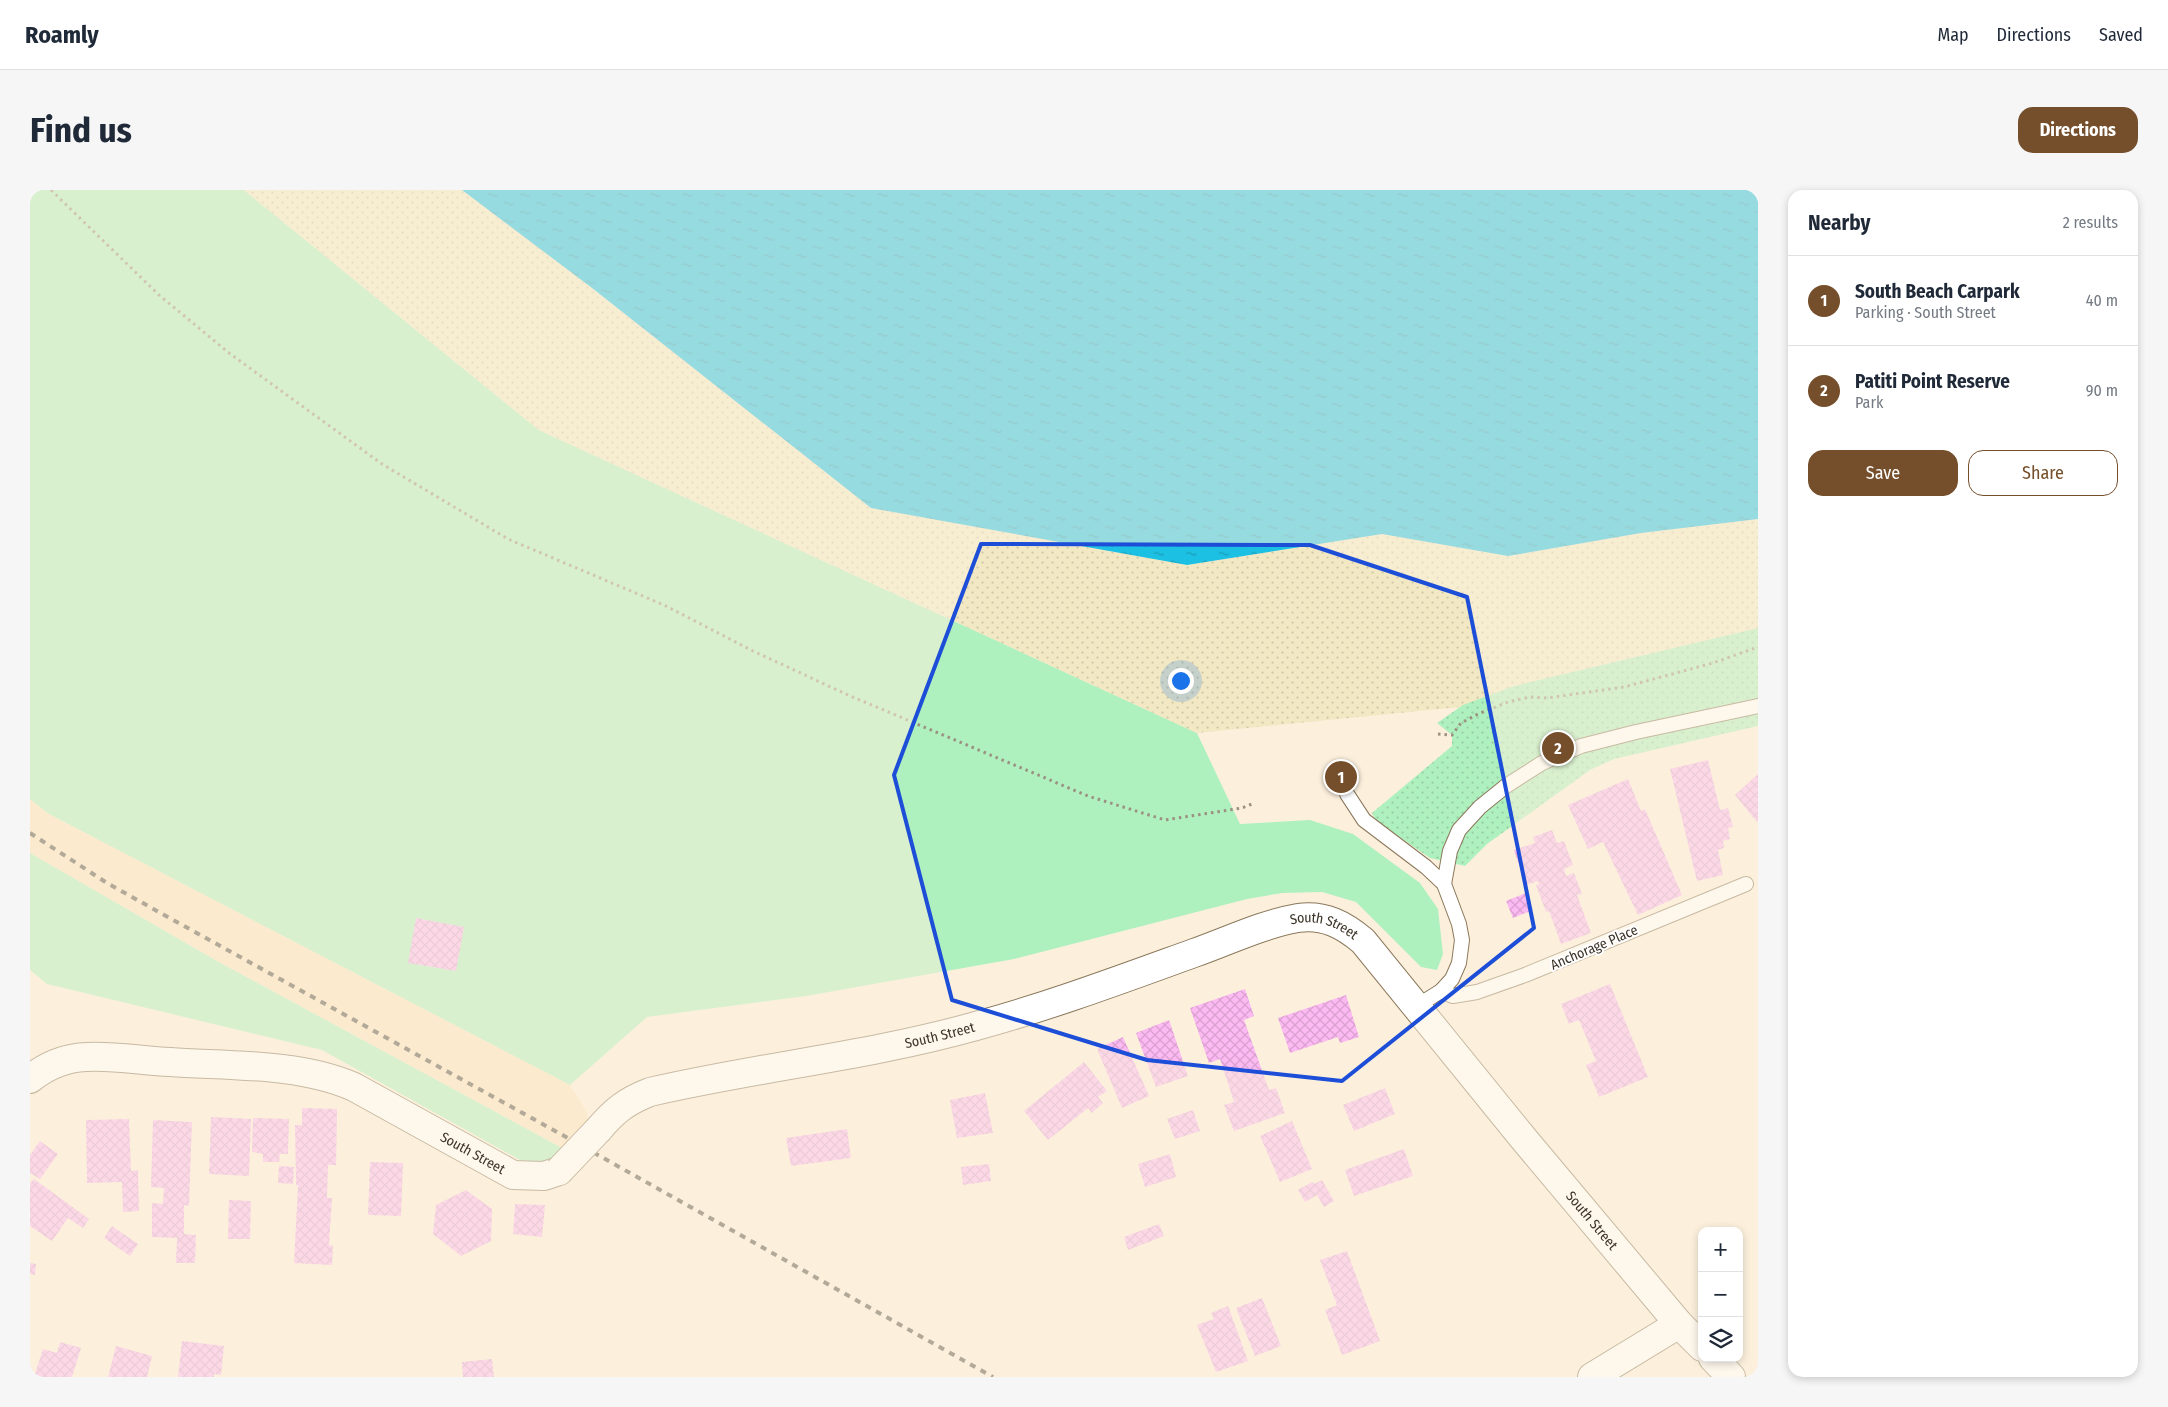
<!DOCTYPE html>
<html lang="en">
<head>
<meta charset="utf-8">
<style>
	body { margin:0; font-family:"Fira Sans Condensed",sans-serif; background:#f6f6f7; color:#1f2937 }
	.controls { position:absolute; right:15px; bottom:15px; display:grid; overflow:hidden; border-radius:10px; box-shadow:0 2px 8px #0003 }
	.controls button { width:45px; height:45px; display:grid; place-items:center; padding:0; border:0; border-bottom:1px solid #e0e1e3; background:#fff; color:#1f2937; font:25px sans-serif }
	.you { position:absolute; left:1150px; top:490px; width:18px; height:18px; margin:-12px; border:4px solid #fff; border-radius:50%; background:#1a73e8; box-shadow:0 0 0 8px #1a73e833 }
	.badge { display:grid; place-items:center; width:32px; height:32px; border-radius:50%; background:#754f2b; color:#fff; font-size:16px; font-weight:700 }
	.pin { position:absolute; translate:-50% -50%; border:2px solid #fff; box-shadow:0 1px 5px #0006 }
	.list { margin:0; padding:0; list-style:none }
	h2 { display:flex; justify-content:space-between; align-items:center; height:65px; margin:0; padding:0 20px; font-size:21px }
	h2 small { font-size:16px; font-weight:400; color:#747a83 }
	.list li { display:grid; grid-template-columns:32px 1fr auto; gap:15px; align-items:center; box-sizing:border-box; height:90px; padding:0 20px; border-top:1px solid #e0e1e3 }
	.list b { display:block; font-size:19px; white-space:nowrap }
	.list p { margin:0; font-size:16px; white-space:nowrap; color:#747a83 }
	.list em { font-size:16px; font-style:normal; color:#747a83 }
	.actions { display:flex; gap:10px; padding:15px 20px }
	.actions a { flex:1; padding:11px 0; border:1px solid #754f2b; border-radius:15px; text-align:center; font-size:18px; color:#754f2b }
	.actions .main { background:#754f2b; color:#fff }
	.icon { flex:none; width:28px; height:28px; fill:none; stroke:currentColor; stroke-width:2; stroke-linecap:round; stroke-linejoin:round }
	.map { position:relative; flex:none; width:1728px; height:1187px; overflow:hidden; border-radius:15px }
	header { display:flex; align-items:center; gap:30px; box-sizing:border-box; height:70px; padding:0 25px; background:#fff; border-bottom:1px solid #e0e1e3 }
	header strong { font-size:24px }
	nav { display:flex; gap:28px; margin-inline-start:auto; font-size:18px }
	.intro { display:flex; align-items:center; justify-content:space-between; box-sizing:border-box; height:120px; padding:0 30px }
	h1 { margin:0; font-size:35px }
	.button { padding:12px 22px; border-radius:15px; background:#754f2b; color:#fff; font-size:18px; font-weight:700 }
	main { display:flex; gap:30px; padding:0 30px }
	aside { flex:1; background:#fff; border-radius:15px; box-shadow:0 2px 8px #0003 }
	.map>svg:first-child { display:block }
	.built { fill:#fce2bc }
	.green { fill:#aff0bf }
	.sand { fill:url(#sand-dots) }
	.park { fill:url(#park-dots) }
	.water { fill:url(#water-ripples) }
	.building { fill:url(#building-cross-hatch) }
	.lines { fill:none; stroke-linecap:round; stroke-linejoin:round }
	.lane-casing { stroke:#8b785b; stroke-width:16 }
	.street-casing { stroke:#8b785b; stroke-width:30 }
	.path { stroke:#9b9181; stroke-width:3; stroke-dasharray:2.5 4; stroke-linecap:butt }
	.lane { stroke:#fff; stroke-width:14 }
	.street { stroke:#fff; stroke-width:28 }
	.rail { stroke:#5b5346; stroke-width:4; stroke-dasharray:6 6; stroke-linecap:butt }
	.street-bridge-casing { stroke:#8b785b; stroke-width:30; stroke-linecap:butt }
	.street-bridge { stroke:#fff; stroke-width:28 }
	.marked { fill:none; stroke:#1d4ed8; stroke-width:4; stroke-linejoin:round }
	.labels { text-anchor:middle; stroke-width:4; stroke-linejoin:round; paint-order:stroke }
	.street-label { font-size:14px; fill:#3c3428; stroke:#fff }
</style>
</head>
<body>
<header>
<strong>Roamly</strong>
<nav><a>Map</a><a>Directions</a><a>Saved</a></nav>
</header>
<div class="intro"><h1>Find us</h1><a class="button">Directions</a></div>
<main>
<div class="map">
<svg width="1728" height="1187" viewBox="0 0 1728 1187">
	<defs>
		<pattern id="sand-dots" width="8" height="8" patternUnits="userSpaceOnUse" patternTransform="scale(1.25)"><rect width="8" height="8" fill="#f2e8c3"/><path d="M2 2h.1M6 6h.1" fill="none" stroke="#d0c8a8" stroke-width="1.8" stroke-linecap="round"/></pattern>
		<pattern id="park-dots" width="8" height="8" patternUnits="userSpaceOnUse" patternTransform="scale(1.25)"><rect width="8" height="8" fill="#aff0bf"/><path d="M2 2h.1M6 6h.1" fill="none" stroke="#97cea4" stroke-width="1.8" stroke-linecap="round"/></pattern>
		<pattern id="water-ripples" width="26" height="14" patternUnits="userSpaceOnUse" patternTransform="scale(1.25)"><rect width="26" height="14" fill="#1cc0e3"/><path d="M2 4q2-2 4 0t4 0M15 11q2-2 4 0t4 0" fill="none" stroke="#1a9db8"/></pattern>
		<pattern id="building-cross-hatch" width="8" height="8" patternUnits="userSpaceOnUse" patternTransform="scale(1.25)"><rect width="8" height="8" fill="#fcbaf2"/><path d="M0 0l8 8M0 8l8-8" fill="none" stroke="#d9a0d0"/></pattern>
	</defs>
	<rect width="100%" height="100%" fill="#fcf0dd"/>
	<!-- built -->
	<polygon class="built" points="0,609 19,624 540,895 557,922 558,933 534,959 187,771 0,663"/>
	<!-- green -->
	<g class="green">
		<polygon points="0,0 214,0 509,240 1167,543 1210,634 1280,630 1323,644 1390,693 1408,719 1413,764 1407,780 1391,777 1326,712 1292,702 1252,703 1217,709 984,769 776,806 617,827 540,895 19,624 0,609"/>
		<polygon points="0,663 187,771 534,959 521,973 490,970 292,860 17,794 0,780"/>
	</g>
	<!-- sand -->
	<polygon class="sand" points="214,0 432,0 541,82 841,318 1157,375 1352,344 1478,366 1611,343 1728,329 1728,438 1484,496 1430,517 1167,543 509,240"/>
	<!-- park -->
	<polygon class="park" points="1728,438 1728,536 1584,569 1560,580 1457,654 1435,676 1400,668 1346,631 1342,623 1422,556 1422,545 1407,533 1433,515 1484,496"/>
	<!-- water -->
	<polygon class="water" points="432,0 1728,0 1728,329 1611,343 1478,366 1352,344 1157,375 841,318 562,98"/>
	<!-- building -->
	<g class="building">
		<polygon points="1678,570 1690,620 1698,618 1703,637 1698,638 1700,649 1693,651 1694,658 1688,660 1693,685 1667,691 1640,579"/>
		<polygon points="1728,584 1728,631 1727,632 1705,605"/>
		<polygon points="1598,589 1611,621 1615,619 1652,705 1608,725 1573,652 1558,659 1538,615"/>
		<polygon points="1522,640 1527,653 1534,651 1543,675 1534,679 1536,686 1544,683 1552,704 1547,705 1561,743 1531,754 1519,721 1516,722 1506,695 1509,694 1508,691 1496,695 1484,660 1505,653 1503,647"/>
		<polygon points="1496,703 1503,720 1483,728 1476,711"/>
		<polygon points="386,728 434,737 426,781 378,773"/>
		<polygon points="1580,794 1618,887 1569,907 1556,875 1566,871 1549,830 1539,834 1531,814"/>
		<polygon points="1215,799 1224,826 1214,830 1239,900 1246,898 1255,923 1204,941 1194,915 1204,912 1190,869 1179,873 1160,818"/>
		<polygon points="1316,805 1329,847 1310,853 1308,847 1260,863 1248,828"/>
		<polygon points="1139,830 1158,886 1126,897 1106,843"/>
		<polygon points="1093,847 1119,906 1092,918 1067,859"/>
		<polygon points="1054,872 1077,901 1068,907 1073,913 1062,923 1058,918 1018,950 994,921"/>
		<polygon points="1355,898 1365,924 1324,941 1313,915"/>
		<polygon points="955,903 963,943 927,948 920,910"/>
		<polygon points="272,918 307,919 306,975 298,975 297,1008 302,1008 299,1055 303,1056 302,1075 264,1073 268,995 266,995 265,935 272,935"/>
		<polygon points="1163,920 1170,941 1145,949 1137,929"/>
		<polygon points="181,927 221,929 219,986 179,984"/>
		<polygon points="223,928 259,929 258,964 250,964 249,972 233,972 233,964 222,962"/>
		<polygon points="99,929 101,981 108,980 109,1021 93,1022 92,992 57,993 56,930"/>
		<polygon points="123,930 162,932 159,1016 154,1015 154,1044 166,1045 165,1073 146,1073 147,1048 122,1047 122,1013 133,1014 134,998 121,997"/>
		<polygon points="1262,931 1282,979 1250,992 1230,946"/>
		<polygon points="817,939 821,968 761,976 756,948"/>
		<polygon points="10,951 28,964 10,989 0,983 0,965"/>
		<polygon points="1374,959 1383,986 1324,1006 1315,980"/>
		<polygon points="1140,964 1146,987 1115,997 1108,974"/>
		<polygon points="340,972 373,973 371,1026 338,1025"/>
		<polygon points="959,974 961,991 933,995 931,977"/>
		<polygon points="249,976 264,977 263,994 248,993"/>
		<polygon points="4,989 59,1029 53,1038 38,1028 22,1051 0,1036 0,993"/>
		<polygon points="1292,990 1304,1011 1294,1017 1287,1005 1275,1012 1268,1000 1282,992 1284,994"/>
		<polygon points="436,1000 462,1019 461,1051 431,1066 403,1044 406,1015"/>
		<polygon points="199,1010 221,1011 220,1049 198,1049"/>
		<polygon points="485,1014 515,1015 512,1047 483,1044"/>
		<polygon points="1129,1034 1134,1046 1098,1060 1094,1047"/>
		<polygon points="82,1036 108,1054 100,1066 74,1048"/>
		<polygon points="1317,1061 1350,1151 1312,1165 1295,1120 1307,1115 1290,1070"/>
		<polygon points="0,1073 6,1074 5,1085 0,1084"/>
		<polygon points="1232,1108 1251,1156 1225,1166 1206,1118"/>
		<polygon points="1198,1116 1218,1171 1186,1182 1167,1135 1184,1129 1181,1123"/>
		<polygon points="152,1151 194,1156 191,1185 184,1184 184,1187 148,1187"/>
		<polygon points="30,1152 51,1158 42,1187 4,1187 13,1159 27,1163"/>
		<polygon points="86,1156 122,1166 117,1187 78,1187"/>
		<polygon points="462,1169 464,1187 433,1187 432,1172"/>
	</g>
	<g class="lines">
		<!-- lane casing -->
		<g class="lane-casing">
			<g id="lane">
				<polyline points="1317,604 1334,630 1396,677 1414,694 1429,734 1432,750 1429,773 1422,789 1411,801 1387,816"/>
				<polyline points="1414,694 1420,661 1429,640 1450,617 1476,596 1512,573 1551,556 1606,542 1728,516"/>
				<polyline points="1411,801 1423,806 1447,802 1495,785 1716,694"/>
			</g>
		</g>
		<!-- street casing -->
		<g class="street-casing">
			<g id="street">
				<path id="s1" d="M0,889C16,876 34,868 56,867C81,865 114,871 140,872C199,876 270,873 324,897L483,985L514,986L529,981"/>
				<path id="s2" d="M569,939C585,920 597,911 620,902C728,877 839,866 946,836C1020,816 1092,789 1164,763C1198,751 1233,734 1268,728C1294,724 1314,735 1333,751L1493,948L1649,1134L1672,1157"/>
				<polyline points="1683,1168 1701,1187"/>
				<polyline points="1562,1187 1649,1134"/>
			</g>
		</g>
		<!-- path -->
		<g class="path">
			<polyline points="21,0 129,105 199,163 352,274 478,349 634,415 723,461 818,505 1058,606 1135,630 1212,618 1222,614"/>
			<polyline points="1408,544 1422,545 1431,533 1448,524 1478,512 1500,507 1517,508 1594,497 1683,473 1728,457"/>
		</g>
		<!-- lane -->
		<use href="#lane" class="lane"/>
		<!-- street -->
		<use href="#street" class="street"/>
		<!-- rail -->
		<polyline class="rail" points="0,643 77,693 136,726 536,947 963,1187"/>
		<!-- street-bridge casing -->
		<g class="street-bridge-casing">
			<polyline id="street-bridge" points="529,981 569,939"/>
		</g>
		<!-- street-bridge -->
		<use href="#street-bridge" class="street-bridge"/>
	</g>
	<!-- marked area -->
	<path d="M0 0H1728V1187H0ZM951,354L1280,355L1437,407L1504,738L1312,891L1117,870L922,810L864,585Z" fill="#fcf0dd" fill-opacity=".55" fill-rule="evenodd"/>
	<path class="marked" d="M951,354L1280,355L1437,407L1504,738L1312,891L1117,870L922,810L864,585Z"/>
	<g class="labels">
		<!-- street labels -->
		<g class="street-label">
			<text dy="5" stroke="none"><textPath href="#s2" startOffset="764">South Street</textPath></text>
			<text transform="translate(1564 757) rotate(-23)" y="5">Anchorage Place</text>
			<text dy="5" stroke="none"><textPath href="#s2" startOffset="359">South Street</textPath></text>
			<text dy="5" stroke="none"><textPath href="#s1" startOffset="468">South Street</textPath></text>
			<text dy="5" stroke="none"><textPath href="#s2" startOffset="1169">South Street</textPath></text>
		</g>
	</g>
</svg>
<div class="controls">
<button>+</button>
<button>−</button>
<button><svg class="icon" aria-label="layers" viewBox="0 0 24 24"><path d="M12 4l9 5-9 5-9-5zM3 14l9 5 9-5"/></svg></button>
</div>
<div class="you"></div>
<div class="pin badge" style="left:1311px;top:587px">1</div>
<div class="pin badge" style="left:1528px;top:558px">2</div>
</div>
<aside>
<h2>Nearby<small>2 results</small></h2>
<ul class="list">
<li><span class="badge">1</span><div><b>South Beach Carpark</b><p>Parking · South Street</p></div><em>40 m</em></li>
<li><span class="badge">2</span><div><b>Patiti Point Reserve</b><p>Park</p></div><em>90 m</em></li>
</ul>
<div class="actions"><a class="main">Save</a><a>Share</a></div>
</aside>
</main>
</body>
</html>
